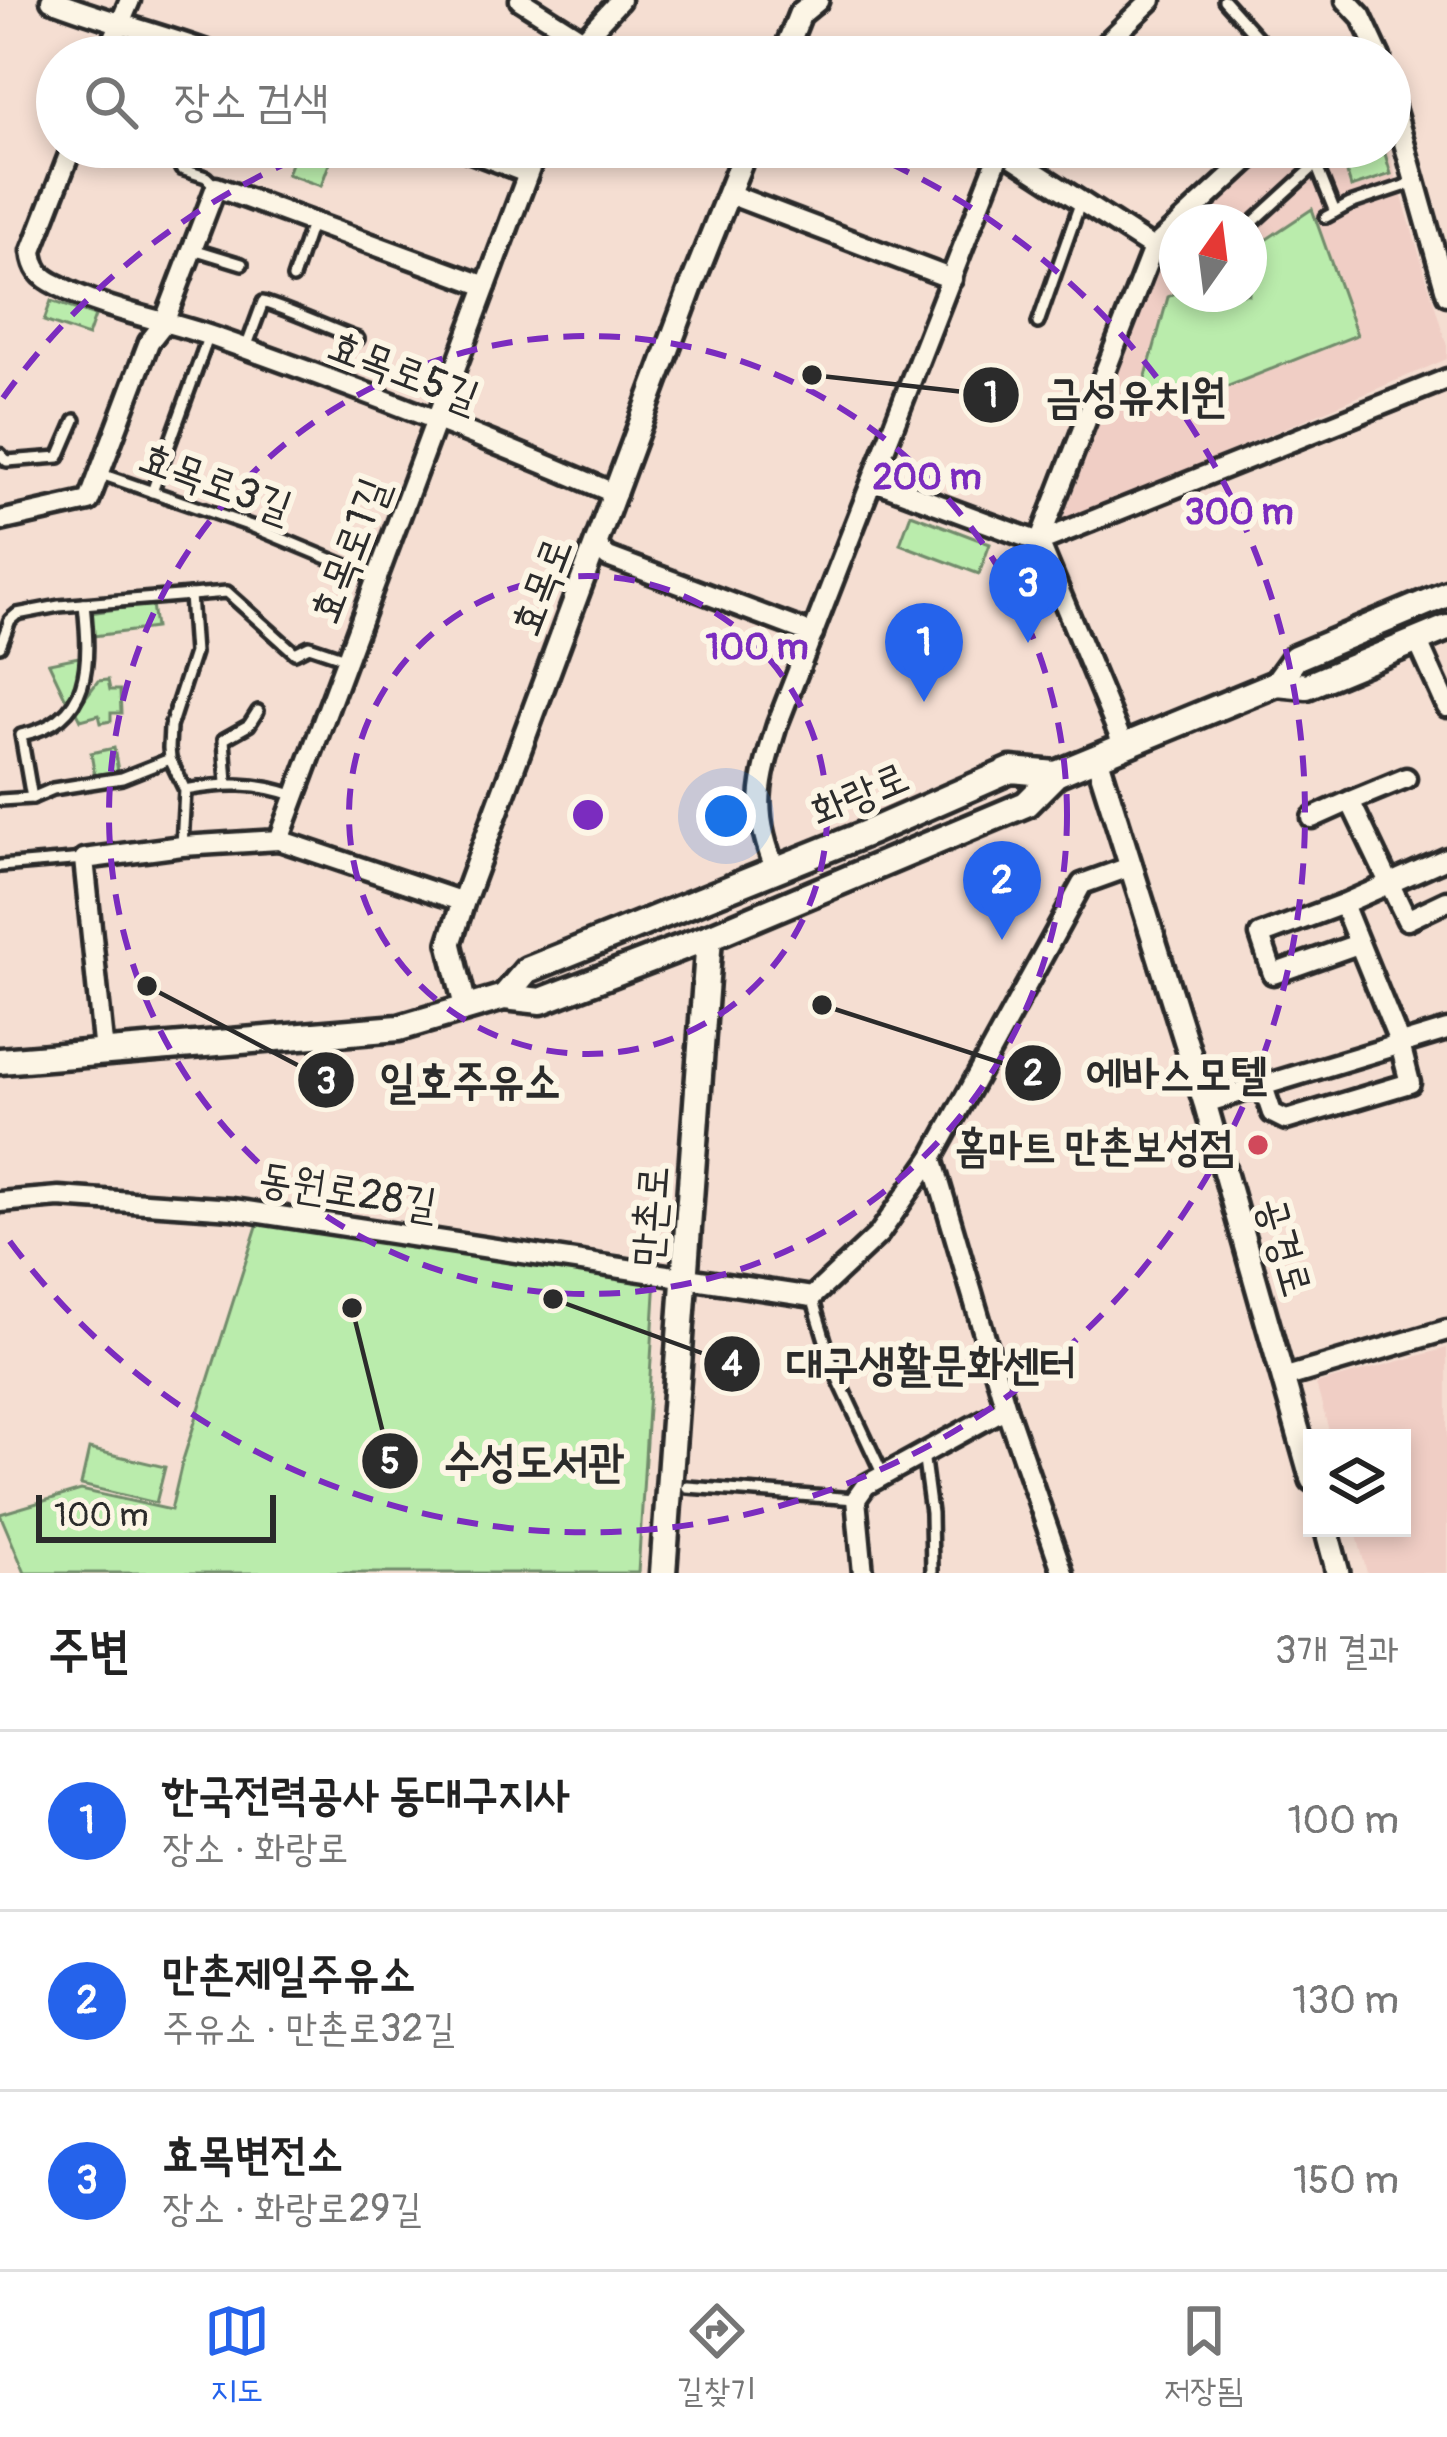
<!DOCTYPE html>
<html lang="ko">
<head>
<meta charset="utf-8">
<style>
	body { margin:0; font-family:Pangolin,"Poor Story",sans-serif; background:#f6f6f6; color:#222 }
	.controls { position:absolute; right:36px; bottom:36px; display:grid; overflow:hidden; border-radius:0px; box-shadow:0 6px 18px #0003 }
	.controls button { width:108px; height:108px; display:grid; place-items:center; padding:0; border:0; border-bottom:3px solid #e0e0e0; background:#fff; color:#222; font:60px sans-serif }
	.compass { position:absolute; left:1159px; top:204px; width:108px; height:108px; border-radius:50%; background:#fff; box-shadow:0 6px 18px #0003; rotate:14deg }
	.scale { position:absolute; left:36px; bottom:30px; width:240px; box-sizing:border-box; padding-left:12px; border:6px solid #2b2b2b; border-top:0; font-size:33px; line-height:42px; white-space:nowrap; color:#2b2b2b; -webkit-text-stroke:9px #fcf5e5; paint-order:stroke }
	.you { position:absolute; left:726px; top:816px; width:42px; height:42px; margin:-30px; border:9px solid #fff; border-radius:50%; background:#1a73e8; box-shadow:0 0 0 18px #1a73e833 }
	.badge { display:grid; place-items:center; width:78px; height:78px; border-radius:50%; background:#2563eb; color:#fff; font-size:39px; font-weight:700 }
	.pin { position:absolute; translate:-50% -99px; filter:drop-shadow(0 3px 6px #0008) }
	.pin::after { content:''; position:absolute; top:63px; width:42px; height:36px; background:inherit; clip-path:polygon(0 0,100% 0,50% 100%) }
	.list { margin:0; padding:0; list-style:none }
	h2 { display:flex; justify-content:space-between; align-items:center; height:156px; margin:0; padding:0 48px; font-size:51px }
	h2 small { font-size:39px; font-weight:400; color:#767676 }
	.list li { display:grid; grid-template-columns:78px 1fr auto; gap:36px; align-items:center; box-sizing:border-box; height:180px; padding:0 48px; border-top:3px solid #e0e0e0 }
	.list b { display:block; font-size:45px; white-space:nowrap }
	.list p { margin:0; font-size:39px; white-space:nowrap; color:#767676 }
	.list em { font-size:39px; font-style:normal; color:#767676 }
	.icon { flex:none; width:66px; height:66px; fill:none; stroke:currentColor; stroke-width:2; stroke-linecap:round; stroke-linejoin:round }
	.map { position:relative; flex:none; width:1447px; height:1573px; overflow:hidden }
	.search { position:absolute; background:#fff; box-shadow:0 6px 18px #0003; left:36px; right:36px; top:36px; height:132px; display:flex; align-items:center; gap:30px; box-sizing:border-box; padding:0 42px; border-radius:66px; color:#767676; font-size:45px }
	.sheet { height:696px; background:#fff }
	nav { display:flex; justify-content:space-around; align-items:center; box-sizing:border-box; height:168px; border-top:3px solid #e0e0e0; background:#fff; font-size:33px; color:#767676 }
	nav a { display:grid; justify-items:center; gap:6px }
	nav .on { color:#2563eb }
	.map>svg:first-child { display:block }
	.built { fill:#f0cec5 }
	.green { fill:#baecac; stroke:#728c6c; stroke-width:3 }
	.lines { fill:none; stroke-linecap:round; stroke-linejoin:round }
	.service-casing { stroke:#2b2b2b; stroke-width:18 }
	.minor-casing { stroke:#2b2b2b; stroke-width:27 }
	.tertiary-casing { stroke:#2b2b2b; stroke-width:30 }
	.secondary-casing { stroke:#2b2b2b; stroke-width:33 }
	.service { stroke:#fcf5e5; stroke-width:9 }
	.minor { stroke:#fcf5e5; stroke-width:18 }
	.tertiary { stroke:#fcf5e5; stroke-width:21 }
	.secondary { stroke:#fcf5e5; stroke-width:24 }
	.ring { fill:none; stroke:#7b2cbf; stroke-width:6; stroke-dasharray:21 15 }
	.poi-dot { fill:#d1495b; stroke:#fcf5e5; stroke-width:4.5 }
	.labels { text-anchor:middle; stroke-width:12; stroke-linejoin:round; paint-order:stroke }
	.street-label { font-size:42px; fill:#2b2b2b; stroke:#fcf5e5 }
	.poi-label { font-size:42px; font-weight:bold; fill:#2b2b2b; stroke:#fcf5e5; text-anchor:end }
	.centre { fill:#7b2cbf; stroke:#fcf5e5; stroke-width:6 }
	.ring-label { font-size:36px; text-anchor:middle; font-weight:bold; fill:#7b2cbf; stroke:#fcf5e5; stroke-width:12; stroke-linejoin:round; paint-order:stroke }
	.leader { fill:none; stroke:#2b2b2b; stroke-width:4.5 }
	.callout-dot { fill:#2b2b2b; stroke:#fcf5e5; stroke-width:4.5 }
	.mark-label { font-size:36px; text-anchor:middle; font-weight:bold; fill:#fff }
	.callout-label { font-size:45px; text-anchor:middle; font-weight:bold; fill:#2b2b2b; stroke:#fcf5e5; stroke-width:12; stroke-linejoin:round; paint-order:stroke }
</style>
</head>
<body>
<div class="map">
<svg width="1447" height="1573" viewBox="0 0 1447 1573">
	<rect width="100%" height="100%" fill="#f5ded2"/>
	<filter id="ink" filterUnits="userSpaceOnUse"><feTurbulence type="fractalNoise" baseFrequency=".00833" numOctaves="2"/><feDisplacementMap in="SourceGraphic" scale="24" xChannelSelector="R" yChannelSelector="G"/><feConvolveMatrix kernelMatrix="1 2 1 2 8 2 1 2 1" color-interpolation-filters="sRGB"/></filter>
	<g filter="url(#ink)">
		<!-- built -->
		<g class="built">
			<polygon points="1279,147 1387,147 1447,346 1447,359 1061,523 1162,259 1177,244 1177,294 1249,294 1249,222 1200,222"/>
			<polygon points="1447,1348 1447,1573 1367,1573 1355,1528 1402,1528 1402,1438 1331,1438 1316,1384"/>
		</g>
		<!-- green -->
		<g class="green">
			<polygon points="297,147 316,147 333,153 321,186 287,174"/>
			<polygon points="1339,147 1383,147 1391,174 1351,187"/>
			<polygon points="1312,209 1357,335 1181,405 1143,387 1168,297 1177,292 1249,294 1249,251"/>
			<polygon points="51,301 95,316 88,336 44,321"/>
			<polygon points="911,514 990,544 979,574 900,544"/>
			<polygon points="152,604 155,628 93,636 90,613"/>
			<polygon points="84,656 79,682 66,699 49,663"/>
			<polygon points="108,680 110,690 120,690 121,713 111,713 111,721 101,723 99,715 81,720 76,710 98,681"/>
			<polygon points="114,748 118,771 95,777 91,753"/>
			<polygon points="258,1223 656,1277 638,1573 25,1573 0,1514 81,1490 171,1510 182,1463"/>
			<polygon points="89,1449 165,1467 156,1503 81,1485"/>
		</g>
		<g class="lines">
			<!-- service casing -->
			<g class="service-casing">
				<g id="service">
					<polyline points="1224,0 1269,50"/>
					<polyline points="172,147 181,169 206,177 216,187"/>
					<polyline points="1309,147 1335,212"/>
					<polyline points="1326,217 1350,204 1416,182"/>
					<polyline points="1249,226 1316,165"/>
					<polyline points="193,249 242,264"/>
					<polyline points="293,278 312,221"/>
					<polyline points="1038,323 1081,201"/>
					<path d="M246,348L263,302C297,313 325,327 358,339"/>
					<polyline points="0,454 7,461 59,457 75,420"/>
					<polyline points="101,474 251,526 376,578"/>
					<polyline points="152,492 209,335"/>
					<polyline points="0,646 10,620 17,614 59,606 227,592 295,653 309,646 345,658"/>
					<polyline points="227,783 224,739 249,725 258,711"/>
					<path d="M185,790C224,783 258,782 296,796"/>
					<path d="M32,798L21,735C93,721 90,661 84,604"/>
					<polyline points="0,800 32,798 53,789 122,778 170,759"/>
					<polyline points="182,846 185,790 170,759 169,748 170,727 194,653 190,595"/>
					<polyline points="0,866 84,859"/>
					<polyline points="812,1297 834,1370 883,1475"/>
					<polyline points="923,1453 931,1513 932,1573"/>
					<polyline points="687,1487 856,1499"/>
				</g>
			</g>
			<!-- minor casing -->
			<g class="minor-casing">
				<g id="minor">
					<path d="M51,0C108,22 166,35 223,57"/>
					<polyline points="520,0 583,40"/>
					<polyline points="1346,0 1361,16 1380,57"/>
					<polyline points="106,57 130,0"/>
					<polyline points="575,57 583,40 620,0"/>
					<polyline points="1092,57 1151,0"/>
					<polyline points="1390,93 1447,295"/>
					<path d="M72,147L32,251C34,269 40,277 57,285C108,312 168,320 222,340C355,387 486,438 616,494"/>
					<polyline points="458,147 527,173"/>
					<polyline points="1000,149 1153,248"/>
					<polyline points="729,194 952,279"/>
					<polyline points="1181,222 1262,147"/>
					<polyline points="875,481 1039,542 1447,379"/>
					<polyline points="0,521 89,501 149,342 164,323 216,187 486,286"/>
					<polyline points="597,547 608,557 813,634"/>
					<polyline points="1417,640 1447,707"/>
					<polyline points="1124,747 1039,542 1153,248 1177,226"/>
					<polyline points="1406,778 1350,801 1407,920 1447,901"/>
					<polyline points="1312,818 1350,801"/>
					<polyline points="279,840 463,902"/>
					<path d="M776,870C751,812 759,783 777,725L1002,147"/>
					<polyline points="1343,904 1447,858"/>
					<polyline points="104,1053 84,859 182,846 279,840 538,147"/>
					<polyline points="1263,1086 1272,1113 1286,1120 1410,1083 1400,1044 1343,904 1260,935 1273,974 1358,944"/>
					<polyline points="1205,1103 1447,1030"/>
					<polyline points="932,1158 1006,1408 1063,1573"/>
					<polyline points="0,1202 59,1197 233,1209 812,1297 879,1234 932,1158 1082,884 1132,866"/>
					<polyline points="1283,1378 1447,1330"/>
					<polyline points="863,1573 856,1499 866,1485 1006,1408"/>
				</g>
			</g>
			<!-- tertiary casing -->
			<g class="tertiary-casing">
				<g id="tertiary">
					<polyline points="783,57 800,14 817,0"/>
					<polyline points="1097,758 1205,1103 1312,1480"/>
					<polyline points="466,1009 450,943 463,902 691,287 747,147"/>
					<polyline points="1326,1528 1338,1573"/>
				</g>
			</g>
			<!-- secondary casing -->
			<g class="secondary-casing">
				<g id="secondary">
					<polyline points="1277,683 1295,658 1447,594"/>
					<polyline points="504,997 527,970 872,831 1011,770 1056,774"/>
					<polyline points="0,1061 399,1028 504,997 541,1001 709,937 1026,804 1056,774 1277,683 1307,686 1447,628"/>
					<polyline points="663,1573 709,937"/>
				</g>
			</g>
			<!-- service -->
			<use href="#service" class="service"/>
			<!-- minor -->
			<use href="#minor" class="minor"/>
			<!-- tertiary -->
			<use href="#tertiary" class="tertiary"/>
			<!-- secondary -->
			<use href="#secondary" class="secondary"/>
		</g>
	</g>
	<!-- distance rings -->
	<g class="ring">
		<circle cx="588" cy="815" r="239"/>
		<circle cx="588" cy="815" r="479"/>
		<path d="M3 398A718 718 0 0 1 319 149M857 149A718 718 0 1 1 3 1232"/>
	</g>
	<!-- markers -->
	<circle class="poi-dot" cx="1258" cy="1145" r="12"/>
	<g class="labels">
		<!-- street labels -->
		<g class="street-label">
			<text transform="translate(404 370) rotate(21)" y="15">효목로5길</text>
			<text transform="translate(216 481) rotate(20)" y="15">효목로3길</text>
			<text transform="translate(348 550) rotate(-69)" y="15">효목로1길</text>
			<text transform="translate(540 586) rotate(-69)" y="15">효목로</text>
			<text transform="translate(859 793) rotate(-23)" y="15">화랑로</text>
			<text transform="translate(348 1190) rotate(9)" y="15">동원로28길</text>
			<text transform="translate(649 1216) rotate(-86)" y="15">만촌로</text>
			<text transform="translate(1286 1246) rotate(74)" y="15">공경로</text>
		</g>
		<!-- poi labels -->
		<g class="poi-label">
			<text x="1234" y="1160">홈마트 만촌보성점</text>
		</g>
	</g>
	<circle cx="588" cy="815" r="18" class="centre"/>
	<g class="ring-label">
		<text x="927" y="489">200 m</text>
		<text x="1239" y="524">300 m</text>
		<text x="757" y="659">100 m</text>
	</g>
	<!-- callouts -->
	<path class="leader" d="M812 375L991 395M822 1005L1033 1073M147 986L326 1080M553 1299L732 1364M352 1308L390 1461"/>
	<g class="callout-dot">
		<circle cx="812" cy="375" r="12"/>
		<circle cx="822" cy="1005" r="12"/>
		<circle cx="147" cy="986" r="12"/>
		<circle cx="553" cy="1299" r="12"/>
		<circle cx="352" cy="1308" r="12"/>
		<circle cx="991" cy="395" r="30"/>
		<circle cx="1033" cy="1073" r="30"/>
		<circle cx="326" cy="1080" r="30"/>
		<circle cx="732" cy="1364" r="30"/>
		<circle cx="390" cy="1461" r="30"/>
	</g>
	<g class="mark-label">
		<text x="991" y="407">1</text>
		<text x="1033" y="1085">2</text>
		<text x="326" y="1093">3</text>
		<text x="732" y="1376">4</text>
		<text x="390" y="1473">5</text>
	</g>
	<g class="callout-label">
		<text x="1136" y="411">금성유치원</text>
		<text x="1177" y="1089">에바스모텔</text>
		<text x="470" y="1096">일호주유소</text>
		<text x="931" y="1379">대구생활문화센터</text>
		<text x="534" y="1476">수성도서관</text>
	</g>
</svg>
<div class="controls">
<button><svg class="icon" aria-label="layers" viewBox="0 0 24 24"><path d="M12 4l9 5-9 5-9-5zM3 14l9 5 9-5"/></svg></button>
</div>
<svg class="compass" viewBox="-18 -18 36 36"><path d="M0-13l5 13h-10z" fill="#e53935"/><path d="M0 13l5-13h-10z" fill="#767676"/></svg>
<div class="scale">100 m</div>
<div class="you"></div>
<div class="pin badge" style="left:924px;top:702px">1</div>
<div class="pin badge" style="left:1002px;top:940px">2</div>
<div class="pin badge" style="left:1028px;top:643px">3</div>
<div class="search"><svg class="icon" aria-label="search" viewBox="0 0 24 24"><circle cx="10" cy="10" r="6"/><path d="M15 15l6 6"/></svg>장소 검색</div>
</div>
<section class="sheet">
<h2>주변<small>3개 결과</small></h2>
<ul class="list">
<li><span class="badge">1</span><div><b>한국전력공사 동대구지사</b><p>장소 · 화랑로</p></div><em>100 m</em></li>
<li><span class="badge">2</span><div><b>만촌제일주유소</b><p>주유소 · 만촌로32길</p></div><em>130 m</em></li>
<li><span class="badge">3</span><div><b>효목변전소</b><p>장소 · 화랑로29길</p></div><em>150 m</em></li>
</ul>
</section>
<nav>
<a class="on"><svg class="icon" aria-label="map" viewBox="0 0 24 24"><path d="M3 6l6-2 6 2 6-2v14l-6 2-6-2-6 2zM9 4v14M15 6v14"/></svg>지도</a>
<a><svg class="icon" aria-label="directions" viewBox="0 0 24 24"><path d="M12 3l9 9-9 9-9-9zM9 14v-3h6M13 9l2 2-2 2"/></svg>길찾기</a>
<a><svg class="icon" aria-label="saved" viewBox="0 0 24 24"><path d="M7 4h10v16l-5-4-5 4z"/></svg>저장됨</a>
</nav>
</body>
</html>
